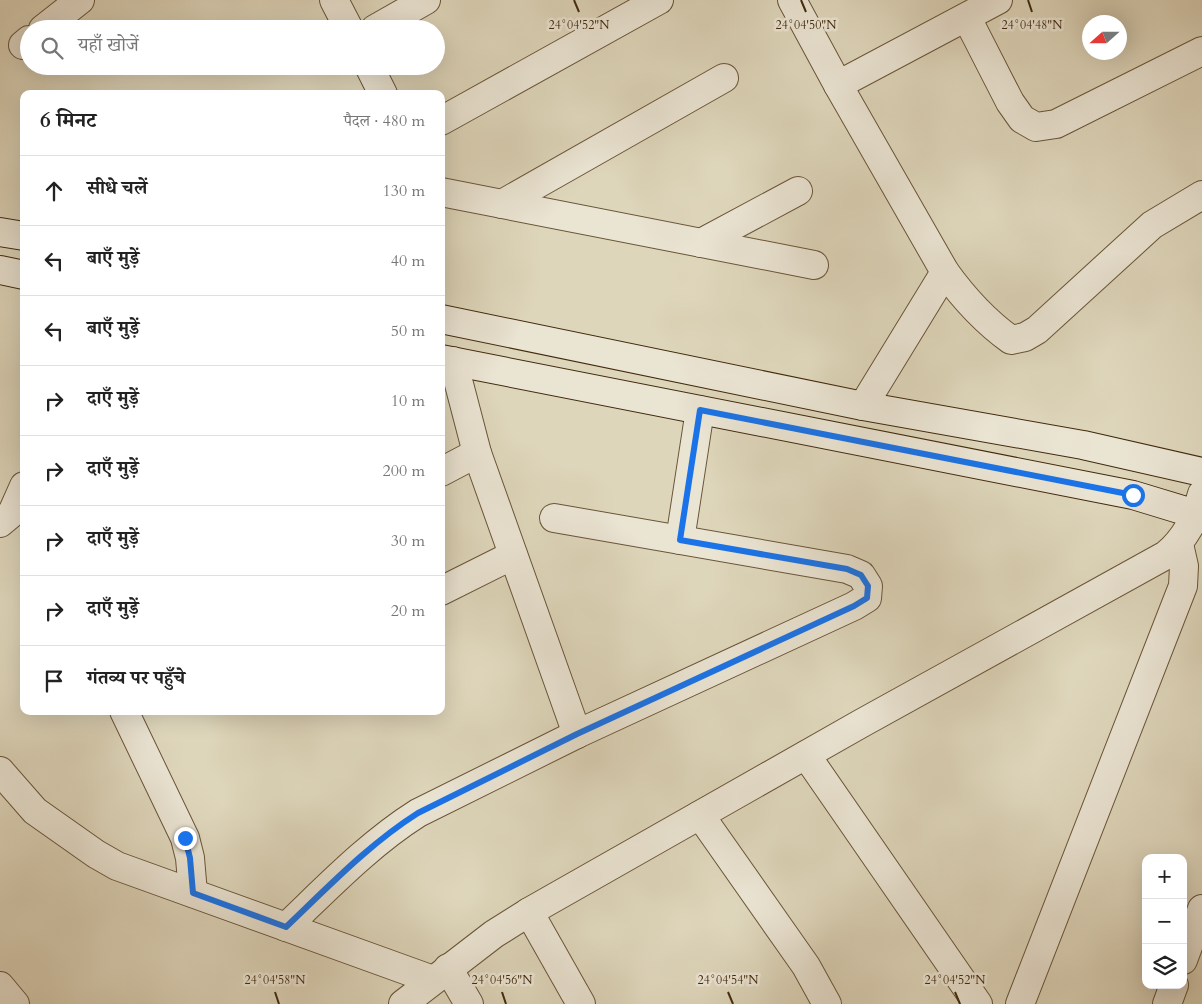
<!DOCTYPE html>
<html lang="hi">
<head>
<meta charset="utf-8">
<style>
	body { margin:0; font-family:Cardo,"Noto Serif Devanagari",serif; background:#f6f6f6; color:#222 }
	.controls { position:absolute; right:15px; bottom:15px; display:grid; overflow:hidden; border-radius:10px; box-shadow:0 5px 20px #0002 }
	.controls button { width:45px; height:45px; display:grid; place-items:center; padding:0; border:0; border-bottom:1px solid #e0e0e0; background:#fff; color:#222; font:25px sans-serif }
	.compass { position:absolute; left:1082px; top:15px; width:45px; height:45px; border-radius:50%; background:#fff; box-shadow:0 5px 20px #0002; rotate:249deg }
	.stop { position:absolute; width:15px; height:15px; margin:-11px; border:4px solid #1a73e8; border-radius:50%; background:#fff }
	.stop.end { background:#1a73e8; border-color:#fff; box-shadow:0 1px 5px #0008 }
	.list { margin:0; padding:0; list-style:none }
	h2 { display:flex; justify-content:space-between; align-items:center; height:65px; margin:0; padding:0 20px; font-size:21px }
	h2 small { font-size:16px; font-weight:400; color:#767676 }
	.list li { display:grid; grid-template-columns:32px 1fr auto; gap:15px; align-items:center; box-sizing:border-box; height:70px; padding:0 20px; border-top:1px solid #e0e0e0 }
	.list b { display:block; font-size:19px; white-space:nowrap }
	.list em { font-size:16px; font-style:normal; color:#767676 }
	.icon { flex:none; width:28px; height:28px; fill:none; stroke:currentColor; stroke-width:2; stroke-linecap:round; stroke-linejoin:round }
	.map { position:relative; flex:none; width:1202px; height:1004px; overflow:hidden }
	.search { position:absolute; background:#fff; box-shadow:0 5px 20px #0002; left:20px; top:20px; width:425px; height:55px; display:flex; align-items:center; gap:12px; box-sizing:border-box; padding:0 18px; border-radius:28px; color:#767676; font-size:19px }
	.panel { position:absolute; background:#fff; box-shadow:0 5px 20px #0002; left:20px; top:90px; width:425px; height:625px; border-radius:10px }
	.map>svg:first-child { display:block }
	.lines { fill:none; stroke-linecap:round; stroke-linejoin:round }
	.street-casing { stroke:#695538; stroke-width:30 }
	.secondary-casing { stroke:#422a0d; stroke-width:30 }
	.street { stroke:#eae4d3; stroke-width:28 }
	.secondary { stroke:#eae4d3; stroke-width:28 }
	.route { stroke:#1a73e8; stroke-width:6 }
	.ticks { fill:none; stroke:#422a0d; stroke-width:2 }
	.ticks-label { font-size:12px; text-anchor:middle; fill:#422a0d; stroke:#eae4d3; stroke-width:5; stroke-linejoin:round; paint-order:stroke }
</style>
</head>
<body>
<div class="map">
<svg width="1202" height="1004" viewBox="0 0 1202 1004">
	<rect width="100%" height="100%" fill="#ded6bb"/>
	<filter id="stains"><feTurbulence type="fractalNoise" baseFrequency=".004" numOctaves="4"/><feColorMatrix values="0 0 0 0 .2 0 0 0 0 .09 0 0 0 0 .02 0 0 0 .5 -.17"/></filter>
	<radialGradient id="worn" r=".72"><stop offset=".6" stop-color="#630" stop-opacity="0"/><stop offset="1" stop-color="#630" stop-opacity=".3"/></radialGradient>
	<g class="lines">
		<!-- street casing -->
		<g class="street-casing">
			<g id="street">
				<polyline points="334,0 349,29"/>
				<path d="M792,0L838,85L945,272C963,297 986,322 1011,340L1025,337L1037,330L1152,225L1202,195"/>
				<polyline points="967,18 1010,102 1022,119 1036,127 1056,124 1202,51"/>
				<polyline points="43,29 80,0"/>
				<polyline points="375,29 426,0"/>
				<polyline points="23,45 29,40"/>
				<polyline points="369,66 383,94"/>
				<polyline points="838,85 998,0"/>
				<polyline points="441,121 659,0"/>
				<polyline points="441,192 814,265"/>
				<polyline points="502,204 724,78"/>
				<polyline points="701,243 798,191"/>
				<polyline points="453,361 477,453 577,734"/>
				<polyline points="863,406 945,272"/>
				<polyline points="441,472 477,453"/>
				<polyline points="0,523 12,513 24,486"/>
				<polyline points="680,540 700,410"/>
				<polyline points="441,591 513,555"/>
				<polyline points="124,711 185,838 190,858 193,893"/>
				<polyline points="806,755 978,1004"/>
				<polyline points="0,771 35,811 96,854 117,866 433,980"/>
				<polyline points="700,815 806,966 827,1004"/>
				<polyline points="529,912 581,1004"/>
				<path d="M286,927C328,887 369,844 418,813L577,734L854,606L867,598L868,586L861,575L847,569L554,518"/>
				<polyline points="1183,960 1202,909"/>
				<polyline points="448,968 469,1004"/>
				<polyline points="0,986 15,1004"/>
				<path d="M403,1004L494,934L529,912L862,723L1166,555C1186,538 1195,519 1202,494"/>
				<polyline points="1020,1004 1183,586 1184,566 1179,544"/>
				<polyline points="1167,1004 1174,985"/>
			</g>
		</g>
		<!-- secondary casing -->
		<g class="secondary-casing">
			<g id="secondary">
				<polyline points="0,232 24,236"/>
				<polyline points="0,270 24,275"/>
				<polyline points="441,319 863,406 1083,445 1202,472"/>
				<polyline points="441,359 1133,495 1202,516"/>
			</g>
		</g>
		<!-- street -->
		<use href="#street" class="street"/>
		<!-- secondary -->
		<use href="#secondary" class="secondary"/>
	</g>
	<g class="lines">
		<!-- route -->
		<path class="route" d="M185,838L190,858L193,893L286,927C328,887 369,844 418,813L577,734L854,606L867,598L868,586L861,575L847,569L680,540L700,410L1133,495"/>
	</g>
	<!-- ticks -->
	<path class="ticks" d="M574,0L579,12M801,0L806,12M1028,0L1032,12M275,992L279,1004M502,992L506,1004M728,992L733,1004M955,992L960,1004"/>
	<g class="ticks-label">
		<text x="579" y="29">24°04'52"N</text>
		<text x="806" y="29">24°04'50"N</text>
		<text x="1032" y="29">24°04'48"N</text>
		<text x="275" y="984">24°04'58"N</text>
		<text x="502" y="984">24°04'56"N</text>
		<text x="728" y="984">24°04'54"N</text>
		<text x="955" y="984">24°04'52"N</text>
	</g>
	<rect width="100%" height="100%" filter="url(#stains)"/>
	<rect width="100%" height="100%" fill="url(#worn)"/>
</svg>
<div class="controls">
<button>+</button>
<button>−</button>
<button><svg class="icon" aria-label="layers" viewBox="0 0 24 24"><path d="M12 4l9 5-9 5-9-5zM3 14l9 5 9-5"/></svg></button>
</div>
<svg class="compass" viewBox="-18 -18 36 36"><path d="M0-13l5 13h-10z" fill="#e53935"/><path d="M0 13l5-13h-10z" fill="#767676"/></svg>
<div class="stop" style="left:1133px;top:495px"></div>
<div class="stop end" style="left:185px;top:838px"></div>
<div class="search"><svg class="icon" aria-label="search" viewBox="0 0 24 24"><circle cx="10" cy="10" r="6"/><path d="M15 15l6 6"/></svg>यहाँ खोजें</div>
<section class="panel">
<h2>6 मिनट<small>पैदल · 480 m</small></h2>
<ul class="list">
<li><svg class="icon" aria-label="ahead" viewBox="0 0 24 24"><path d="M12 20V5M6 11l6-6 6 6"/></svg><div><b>सीधे चलें</b></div><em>130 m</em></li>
<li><svg class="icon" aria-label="left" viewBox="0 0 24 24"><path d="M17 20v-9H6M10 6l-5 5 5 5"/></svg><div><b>बाएँ मुड़ें</b></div><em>40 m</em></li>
<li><svg class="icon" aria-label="left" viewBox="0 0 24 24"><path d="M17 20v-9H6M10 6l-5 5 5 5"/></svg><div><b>बाएँ मुड़ें</b></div><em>50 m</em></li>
<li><svg class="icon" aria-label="right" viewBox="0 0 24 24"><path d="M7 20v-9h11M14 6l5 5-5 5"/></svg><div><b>दाएँ मुड़ें</b></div><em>10 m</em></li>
<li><svg class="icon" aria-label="right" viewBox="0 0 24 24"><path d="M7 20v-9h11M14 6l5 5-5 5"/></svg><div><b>दाएँ मुड़ें</b></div><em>200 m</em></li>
<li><svg class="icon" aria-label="right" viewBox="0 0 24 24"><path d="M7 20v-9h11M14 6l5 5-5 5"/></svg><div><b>दाएँ मुड़ें</b></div><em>30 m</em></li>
<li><svg class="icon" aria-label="right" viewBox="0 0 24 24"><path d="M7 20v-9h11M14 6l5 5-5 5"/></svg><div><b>दाएँ मुड़ें</b></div><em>20 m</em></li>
<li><svg class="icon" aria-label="arrive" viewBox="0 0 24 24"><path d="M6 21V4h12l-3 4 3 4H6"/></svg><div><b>गंतव्य पर पहुँचे</b></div></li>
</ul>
</section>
</div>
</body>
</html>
